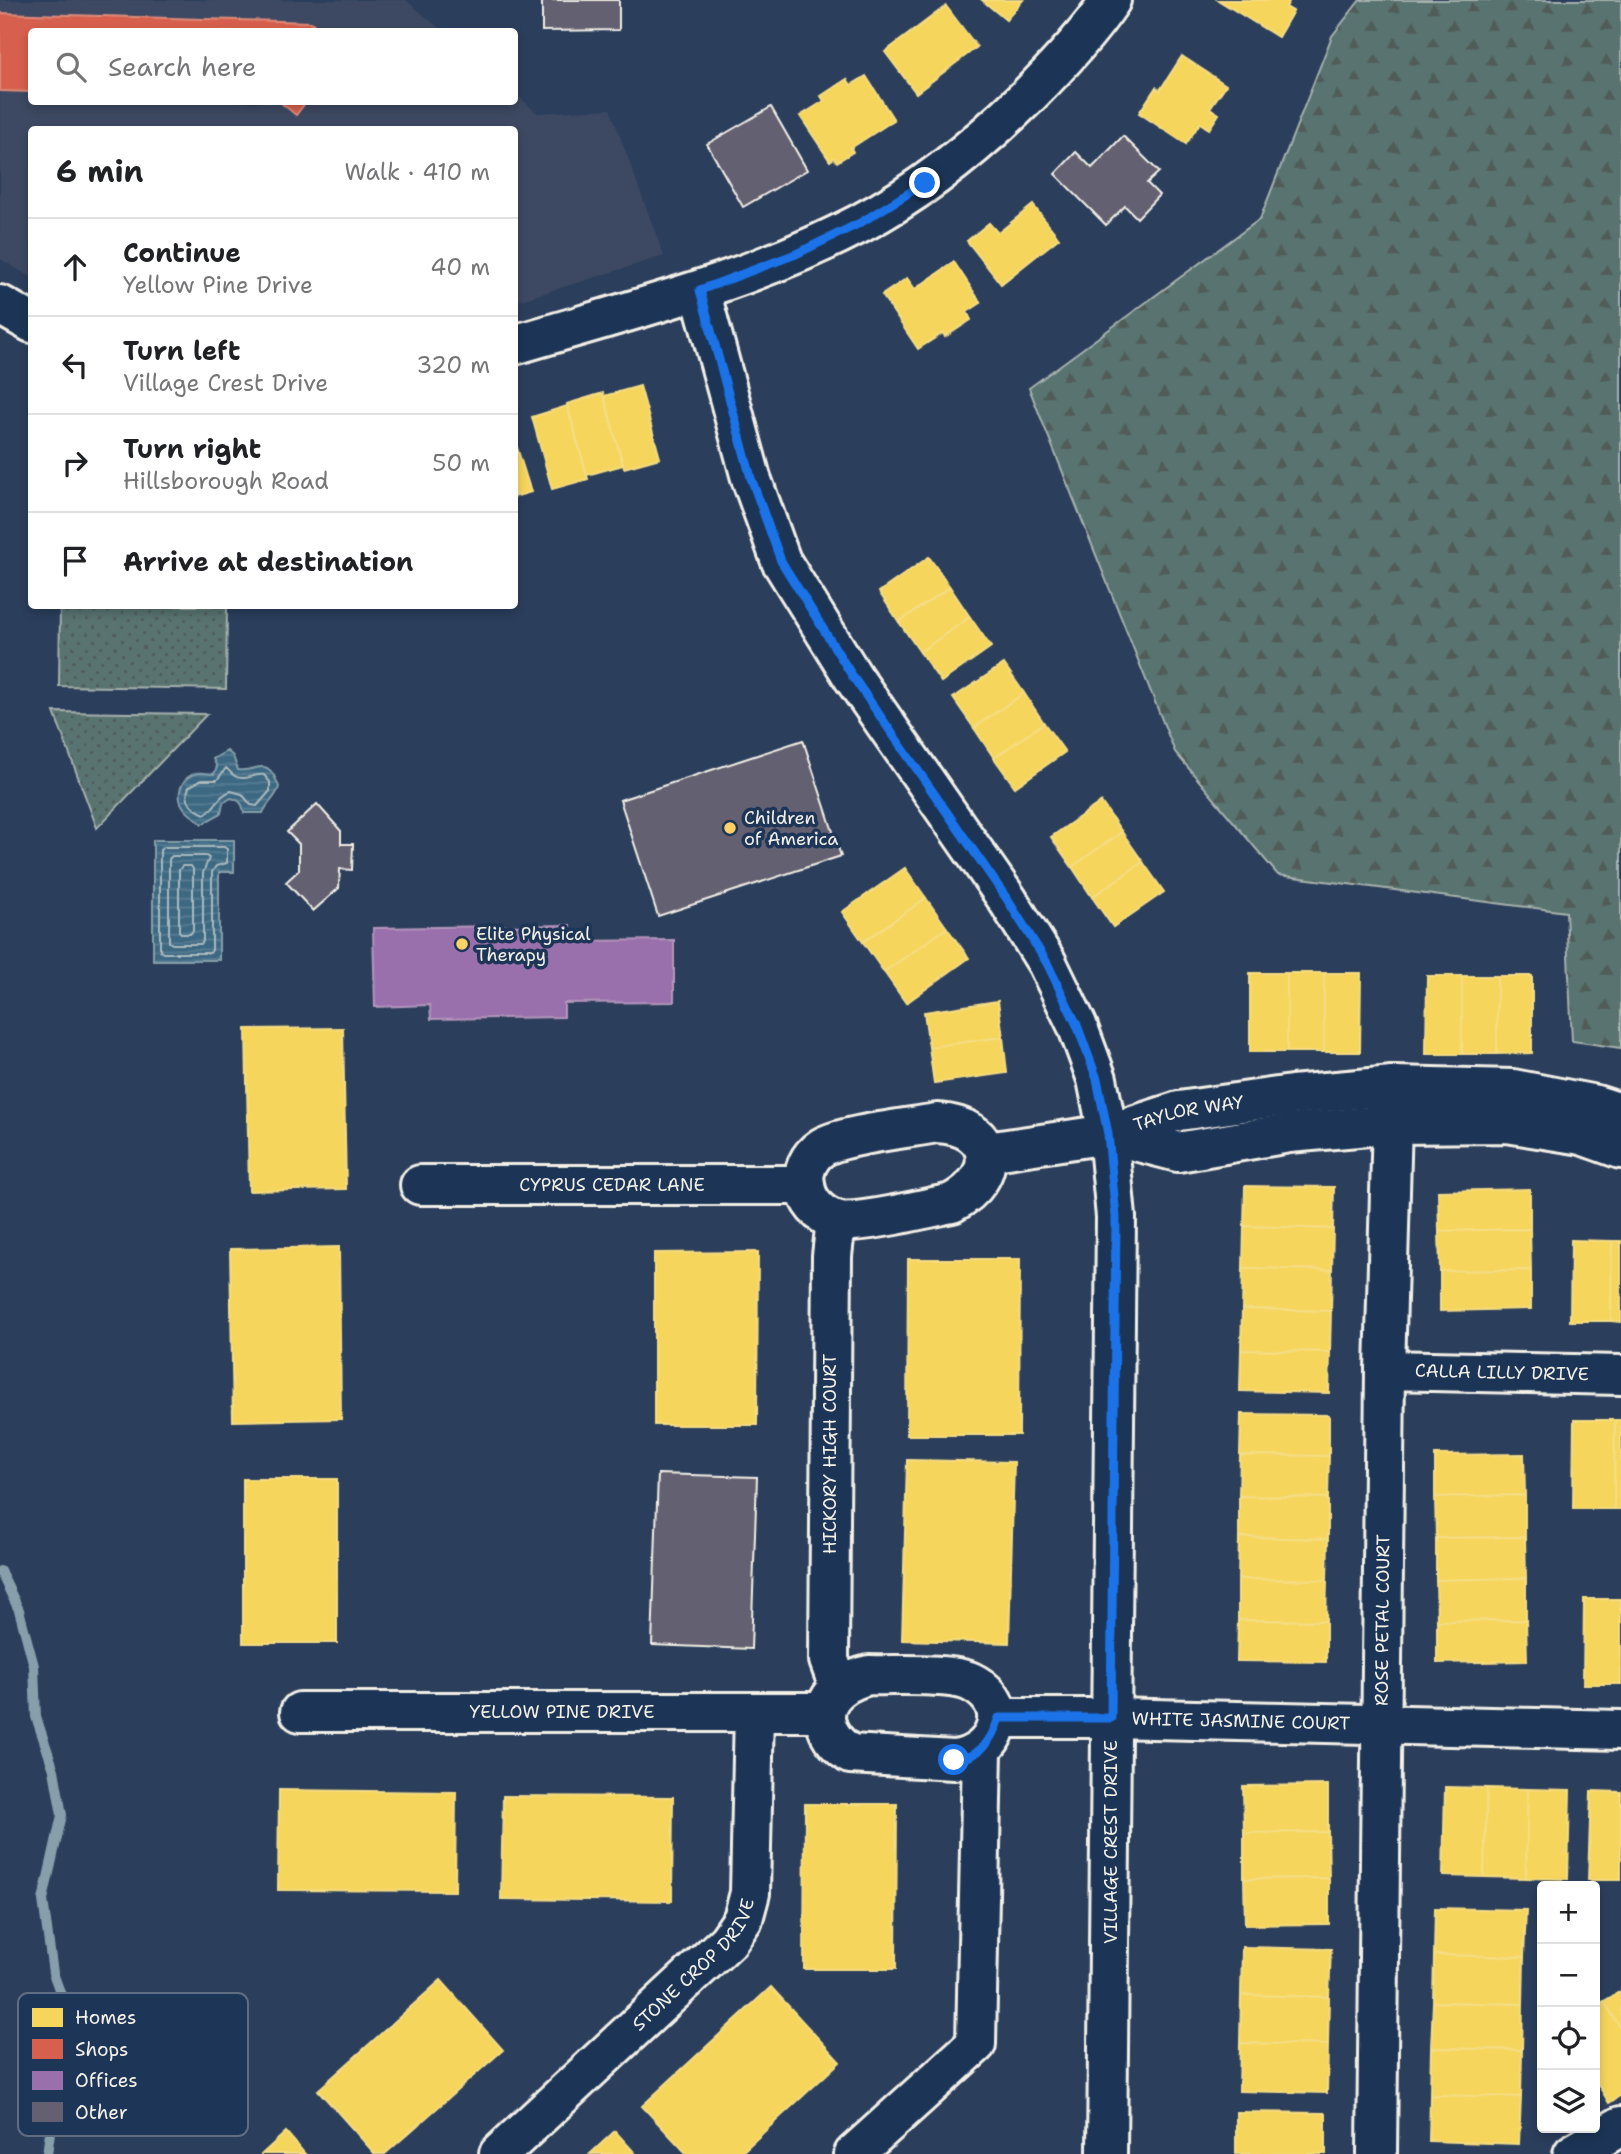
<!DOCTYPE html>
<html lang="en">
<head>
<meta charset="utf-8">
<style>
	body { margin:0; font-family:"Shantell Sans",sans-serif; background:#f2f2f2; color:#202124 }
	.controls { position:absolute; right:21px; bottom:21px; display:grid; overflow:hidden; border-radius:7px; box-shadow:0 4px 10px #0003 }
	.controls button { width:63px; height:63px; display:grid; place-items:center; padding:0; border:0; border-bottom:2px solid #e0e0e0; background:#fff; color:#202124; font:35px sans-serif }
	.stop { position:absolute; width:21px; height:21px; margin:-16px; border:5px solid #1a73e8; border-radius:50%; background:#fff }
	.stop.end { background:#1a73e8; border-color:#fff; box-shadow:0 2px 7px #0008 }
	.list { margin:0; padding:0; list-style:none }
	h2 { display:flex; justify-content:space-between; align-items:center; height:91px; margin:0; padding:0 28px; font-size:30px }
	h2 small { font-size:23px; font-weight:400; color:#757577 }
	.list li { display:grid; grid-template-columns:46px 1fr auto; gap:21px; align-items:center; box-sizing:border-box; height:98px; padding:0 28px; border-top:2px solid #e0e0e0 }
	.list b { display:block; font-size:26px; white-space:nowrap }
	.list p { margin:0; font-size:23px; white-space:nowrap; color:#757577 }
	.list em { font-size:23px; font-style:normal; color:#757577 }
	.icon { flex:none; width:38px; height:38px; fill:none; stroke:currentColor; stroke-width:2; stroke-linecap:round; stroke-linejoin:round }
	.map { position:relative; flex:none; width:1621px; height:2154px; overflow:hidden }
	.search { position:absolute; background:#fff; box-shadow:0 4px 10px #0003; left:28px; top:28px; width:490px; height:77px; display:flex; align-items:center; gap:18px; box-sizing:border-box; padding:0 24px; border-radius:7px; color:#757577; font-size:26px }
	.panel { position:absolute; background:#fff; box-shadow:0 4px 10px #0003; left:28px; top:126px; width:490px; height:483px; border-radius:7px }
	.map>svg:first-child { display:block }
	.built { fill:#3c4862 }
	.forest { fill:url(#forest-firs); stroke:#a6b2ac; stroke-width:2 }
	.park { fill:url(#park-dots); stroke:#a6b2ac; stroke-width:2 }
	.water { fill:url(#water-rules); stroke:#869fab; stroke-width:2 }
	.homes { fill:#f6d55c; stroke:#f5dd86; stroke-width:2 }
	.shops { fill:#d6604d; stroke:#df8c7c; stroke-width:2 }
	.offices { fill:#9970ab; stroke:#b497bd; stroke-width:2 }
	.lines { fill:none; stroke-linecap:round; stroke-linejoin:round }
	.shore { stroke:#aababf; stroke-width:2 }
	.stream { stroke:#869fab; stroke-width:10 }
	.building { fill:#646071; stroke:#f4f1e8; stroke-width:2 }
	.minor-casing { stroke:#f4f1e8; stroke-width:44 }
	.minor { stroke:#1d3557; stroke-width:38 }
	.route { stroke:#1a73e8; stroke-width:9 }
	.poi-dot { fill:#ffd166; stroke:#1d3557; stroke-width:2.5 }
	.labels { text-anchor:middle; stroke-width:7; stroke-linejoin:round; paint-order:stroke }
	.poi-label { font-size:18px; fill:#f4f1e8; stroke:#1d3557; text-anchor:start }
	.street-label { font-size:18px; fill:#f4f1e8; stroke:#1d3557 }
	.key { fill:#1d3557; stroke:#5e6d82; stroke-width:2 }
	.key-label { font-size:19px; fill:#f4f1e8 }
</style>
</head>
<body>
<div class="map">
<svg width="1621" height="2154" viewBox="0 0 1621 2154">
	<defs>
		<pattern id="forest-firs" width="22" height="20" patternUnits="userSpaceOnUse" patternTransform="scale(1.75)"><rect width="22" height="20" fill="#59736f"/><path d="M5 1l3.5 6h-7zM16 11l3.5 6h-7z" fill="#505b58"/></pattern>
		<pattern id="park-dots" width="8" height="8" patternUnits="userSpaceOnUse" patternTransform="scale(1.75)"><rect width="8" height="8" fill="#59736f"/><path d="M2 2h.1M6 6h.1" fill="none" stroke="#505b58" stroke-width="1.8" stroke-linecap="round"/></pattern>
		<pattern id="water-rules" width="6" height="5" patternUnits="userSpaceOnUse" patternTransform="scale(1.75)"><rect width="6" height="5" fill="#3c6882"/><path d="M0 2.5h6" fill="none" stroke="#597e94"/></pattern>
	</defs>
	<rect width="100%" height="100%" fill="#2b3e5c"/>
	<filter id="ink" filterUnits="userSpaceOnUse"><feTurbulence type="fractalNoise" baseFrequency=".0143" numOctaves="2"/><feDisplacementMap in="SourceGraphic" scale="14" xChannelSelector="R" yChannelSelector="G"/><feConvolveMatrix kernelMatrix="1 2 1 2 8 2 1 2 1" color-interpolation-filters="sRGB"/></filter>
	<g filter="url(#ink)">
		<!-- built -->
		<polygon class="built" points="0,0 406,0 443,31 32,32 32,102 514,102 515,93 537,113 610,109 664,256 515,302 514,130 32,130 31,277 0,259"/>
		<!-- forest -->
		<polygon class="forest" points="1360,0 1621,0 1621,1048 1572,1041 1566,912 1278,875 1175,752 1029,388 1260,219 1332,36"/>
		<!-- park -->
		<g class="park">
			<polygon points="60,606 227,606 226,689 59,686"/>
			<polygon points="54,712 207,714 97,828"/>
		</g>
		<!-- water -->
		<g class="water">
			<path d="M227,751L233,756L238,770C258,773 267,753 279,787C276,798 267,803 263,813H244C243,804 240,800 231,798L223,803L221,813L202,824C197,818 189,815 185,809C174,796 181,777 197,773C203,772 208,774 214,774L217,767L213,759Z"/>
			<polygon points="153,840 234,840 234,872 219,872 219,960 153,960"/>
		</g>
		<!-- homes -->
		<g class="homes">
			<polygon points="982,0 1023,0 1006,20"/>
			<polygon points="1218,0 1290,0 1286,7 1293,11 1278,37"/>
			<polygon points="946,6 977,47 916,93 885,52"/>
			<polygon points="1182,56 1226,85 1210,108 1219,114 1209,129 1200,123 1186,144 1139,113 1156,87 1160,90"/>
			<polygon points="866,76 894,120 851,148 853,152 837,162 834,158 830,161 800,116 824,101 821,96 847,79 851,85"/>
			<polygon points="1033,205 1059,238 1001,284 967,241 989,223 998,233"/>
			<polygon points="954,262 981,303 967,312 971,320 945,337 943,333 918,349 882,295 907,278 915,289"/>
			<polygon points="640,386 660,458 624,468 604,396"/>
			<polygon points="603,393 623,465 587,475 567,404"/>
			<polygon points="567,406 588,479 552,489 532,417"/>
			<polygon points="514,438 531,492 514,497"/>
			<polygon points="929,557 950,587 899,622 879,592"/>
			<polygon points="950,587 970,617 920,652 899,622"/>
			<polygon points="970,617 991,647 941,682 920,652"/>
			<polygon points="1004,664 1024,693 974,728 953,698"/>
			<polygon points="1024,693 1044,723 994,758 974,728"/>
			<polygon points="1044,723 1065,752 1015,787 994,758"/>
			<polygon points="1101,802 1122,832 1072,867 1051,837"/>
			<polygon points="1122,832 1143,862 1092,897 1072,867"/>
			<polygon points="1143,862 1164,892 1113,927 1092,897"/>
			<polygon points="905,868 926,898 863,942 842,912"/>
			<polygon points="926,898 947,928 884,972 863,942"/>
			<polygon points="947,928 969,958 906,1003 884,972"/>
			<rect x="1250" y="973" width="37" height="79"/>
			<rect x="1287" y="973" width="37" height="79"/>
			<polygon points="1324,973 1361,973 1360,1052 1324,1052"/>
			<polygon points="1427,976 1462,976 1462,1054 1426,1054"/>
			<rect x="1462" y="976" width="35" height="78"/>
			<polygon points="1497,976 1532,976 1532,1053 1497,1054"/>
			<polygon points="998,1001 1003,1037 929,1047 924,1012"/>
			<polygon points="343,1028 346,1189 249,1191 246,1029"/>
			<polygon points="1003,1037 1007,1073 934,1083 929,1047"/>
			<polygon points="1245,1186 1334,1187 1333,1229 1244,1226"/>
			<polygon points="1530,1189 1530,1229 1439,1231 1438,1191"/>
			<polygon points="1244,1226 1333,1229 1332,1270 1243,1268"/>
			<polygon points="1530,1229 1531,1270 1440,1271 1439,1231"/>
			<polygon points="1571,1240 1612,1241 1611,1321 1570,1321"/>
			<polygon points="1612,1241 1621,1241 1621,1322 1611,1321"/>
			<polygon points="339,1247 341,1419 233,1421 230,1249"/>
			<polygon points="758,1252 757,1425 654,1425 654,1253"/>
			<polygon points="908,1259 1020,1259 1019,1435 907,1435"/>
			<polygon points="1243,1268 1332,1270 1331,1311 1242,1309"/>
			<polygon points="1531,1270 1531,1309 1440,1311 1440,1271"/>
			<polygon points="1242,1309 1331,1311 1330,1352 1241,1350"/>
			<polygon points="1241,1350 1330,1352 1329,1393 1240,1391"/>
			<polygon points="1241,1414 1329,1415 1329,1456 1240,1455"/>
			<polygon points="1574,1420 1615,1420 1614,1509 1573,1509"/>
			<polygon points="1615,1420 1621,1420 1621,1509 1614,1509"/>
			<polygon points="1524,1454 1525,1495 1435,1497 1435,1455"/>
			<polygon points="1240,1455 1329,1456 1328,1498 1239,1496"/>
			<polygon points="907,1460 1014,1462 1009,1643 902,1640"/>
			<rect x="243" y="1479" width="94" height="164"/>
			<polygon points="1525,1495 1525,1537 1436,1538 1435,1497"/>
			<polygon points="1239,1496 1328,1498 1328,1539 1239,1537"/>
			<polygon points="1239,1537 1328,1539 1327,1580 1238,1579"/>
			<polygon points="1525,1537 1526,1578 1436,1580 1436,1538"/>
			<polygon points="1526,1578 1526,1620 1437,1621 1436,1580"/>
			<polygon points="1238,1579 1327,1580 1326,1621 1238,1620"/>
			<polygon points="1584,1599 1621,1599 1621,1684 1583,1684"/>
			<polygon points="1238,1620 1326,1621 1326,1662 1237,1661"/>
			<polygon points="1526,1620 1527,1661 1437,1663 1437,1621"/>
			<polygon points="1328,1785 1328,1832 1244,1833 1243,1786"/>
			<polygon points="1445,1787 1487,1788 1484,1877 1443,1876"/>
			<polygon points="1487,1788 1528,1789 1526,1878 1484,1877"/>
			<polygon points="1528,1789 1570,1790 1568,1879 1526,1878"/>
			<polygon points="279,1790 456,1792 455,1891 278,1890"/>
			<polygon points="1591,1791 1621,1792 1621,1880 1588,1880"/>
			<polygon points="503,1796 673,1797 672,1901 501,1899"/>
			<polygon points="805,1804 897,1804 896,1969 804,1969"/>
			<polygon points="1328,1832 1329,1878 1244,1879 1244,1833"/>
			<polygon points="1329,1878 1329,1924 1245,1925 1244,1879"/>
			<polygon points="1435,1908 1526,1910 1524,1957 1434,1955"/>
			<polygon points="1242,1947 1331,1949 1329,1997 1241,1995"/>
			<polygon points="1434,1955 1524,1957 1523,2004 1433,2002"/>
			<polygon points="441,1980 503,2050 385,2154 375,2154 318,2090"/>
			<polygon points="771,1987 840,2062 740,2154 687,2154 642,2106"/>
			<polygon points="1621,1991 1621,2029 1604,2001"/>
			<polygon points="1241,1995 1329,1997 1328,2045 1240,2043"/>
			<polygon points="1604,2001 1621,2029 1621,2095 1609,2103 1595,2079 1595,2006"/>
			<polygon points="1433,2002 1523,2004 1522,2050 1431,2048"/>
			<polygon points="1240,2043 1328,2045 1327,2093 1239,2091"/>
			<polygon points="1431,2048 1522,2050 1521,2097 1430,2095"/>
			<polygon points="1430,2095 1521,2097 1519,2144 1429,2141"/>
			<polygon points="1236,2112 1326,2113 1326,2154 1236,2154"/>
			<polygon points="615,2131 636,2154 590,2154"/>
			<polygon points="286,2132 305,2154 262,2154"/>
		</g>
		<!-- shops -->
		<g class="shops">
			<polygon points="0,13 311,22 323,32 32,32 32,92 0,91"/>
			<polygon points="280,102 306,102 296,115"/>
		</g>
		<!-- offices -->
		<polygon class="offices" points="570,925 570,941 674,940 674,1002 564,1003 564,1017 431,1019 430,1005 375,1007 373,928"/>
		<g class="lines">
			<!-- shore -->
			<g class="shore">
				<path d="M226,768C229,770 231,774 235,776C244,782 254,773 264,775L270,782V791L257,806L251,805L242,794L231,791C217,796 217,807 205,814C193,809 183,801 189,787L201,780H217Z"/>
				<polygon points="164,847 224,847 227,849 227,863 216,866 212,872 212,950 210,953 163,953 160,951 160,850"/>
				<polygon points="172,856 206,856 209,858 203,873 203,941 201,944 172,944 169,942 169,859"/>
				<polygon points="182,866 191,866 193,869 193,931 190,934 182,934 179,931 179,870"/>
			</g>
			<!-- stream -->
			<polyline class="stream" points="0,1571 19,1610 34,1666 36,1717 54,1770 62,1815 43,1900 53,1973 64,2003 64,2033 47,2154"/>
		</g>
		<!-- building -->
		<g class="building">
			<polygon points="542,0 619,0 619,30 542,31"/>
			<polygon points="771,107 807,170 743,207 707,144"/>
			<polygon points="1123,136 1159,172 1147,183 1159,195 1137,218 1125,206 1106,225 1055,174 1076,152 1092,168"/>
			<polygon points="803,740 841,856 658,916 620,800"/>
			<polygon points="317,804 341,831 341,844 353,844 352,870 340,869 339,888 313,911 286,882 299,870 299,844 287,832"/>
			<polygon points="658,1474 757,1477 751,1649 652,1645"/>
		</g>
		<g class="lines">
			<!-- minor casing -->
			<g class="minor-casing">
				<g id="minor">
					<polyline points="700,290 751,478 781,561 853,677 1007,899 1047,963 1077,1025 1097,1079 1108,1134 1116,1217 1107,2154"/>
					<polyline points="0,305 32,323"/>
					<path d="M514,345C631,310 751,281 859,224C922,191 978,145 1028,96C1057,67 1088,34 1111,0"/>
					<path d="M937,1123C997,1126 1001,1177 952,1203C928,1208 854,1226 835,1220C819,1215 807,1201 805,1185C802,1171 809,1156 821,1148C840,1135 911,1128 937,1123Z"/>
					<polyline points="1108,1134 1178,1152 1289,1133 1392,1124 1507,1123 1582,1135 1621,1149"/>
					<path id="s1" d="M987,1152L1108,1134L1179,1111L1292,1095L1393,1086L1513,1089L1596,1105L1621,1113"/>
					<path id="s2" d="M420,1185H805"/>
					<polyline points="836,1220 832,1256 829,1660 839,1687"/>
					<path id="s3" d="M1385,1370L1621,1375"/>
					<path d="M869,1675C895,1676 950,1672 971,1682C1016,1705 998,1754 954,1760L850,1754C808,1725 822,1686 869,1675Z"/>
					<path id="s4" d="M300,1712H825"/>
					<path id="s5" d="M999,1718H1111L1621,1730"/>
					<path id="s6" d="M499,2154L728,1941L743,1919L750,1893L754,1712"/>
					<polyline points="854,2154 976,2044 982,1750"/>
					<path id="s7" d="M1377,2154L1385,1370L1393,1086"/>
					<polyline points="1573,2154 1621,2126"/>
				</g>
			</g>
			<!-- minor -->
			<use href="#minor" class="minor"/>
		</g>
	</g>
	<g class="lines" filter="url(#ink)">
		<!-- route -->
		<path class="route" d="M925,183L860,223L796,254L700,290L751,478L781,561L853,677L1007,899L1047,963L1077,1025L1097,1079L1108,1134L1116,1217L1111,1718H999C991,1742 980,1757 954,1760"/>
	</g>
	<!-- markers -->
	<g class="poi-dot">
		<circle cx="730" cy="828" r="7"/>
		<circle cx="462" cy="944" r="7"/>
	</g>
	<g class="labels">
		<!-- poi labels -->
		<g class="poi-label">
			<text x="744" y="824">Children<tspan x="744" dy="21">of America</tspan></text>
			<text x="476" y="940">Elite Physical<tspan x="476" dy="21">Therapy</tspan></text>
		</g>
		<!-- street labels -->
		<g class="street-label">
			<text dy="6" stroke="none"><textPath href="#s1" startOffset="206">TAYLOR WAY</textPath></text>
			<text dy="6" stroke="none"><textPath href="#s2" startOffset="192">CYPRUS CEDAR LANE</textPath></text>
			<text dy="6" stroke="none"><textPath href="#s3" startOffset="117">CALLA LILLY DRIVE</textPath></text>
			<text transform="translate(830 1454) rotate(-90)" y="6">HICKORY HIGH COURT</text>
			<text dy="6" stroke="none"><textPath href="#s7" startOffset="534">ROSE PETAL COURT</textPath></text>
			<text dy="6" stroke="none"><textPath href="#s4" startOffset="262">YELLOW PINE DRIVE</textPath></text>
			<text dy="6" stroke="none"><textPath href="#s5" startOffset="242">WHITE JASMINE COURT</textPath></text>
			<text transform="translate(1111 1842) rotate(-90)" y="6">VILLAGE CREST DRIVE</text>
			<text dy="6" stroke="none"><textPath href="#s6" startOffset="273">STONE CROP DRIVE</textPath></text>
		</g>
	</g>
	<!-- legend -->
	<rect x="18" y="1993" width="230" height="143" rx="10" class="key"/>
	<rect x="32" y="2008" width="31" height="19" fill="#f6d55c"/>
	<rect x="32" y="2039" width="31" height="20" fill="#d6604d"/>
	<rect x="32" y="2071" width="31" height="19" fill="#9970ab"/>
	<rect x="32" y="2102" width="31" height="20" fill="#646071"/>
	<g class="key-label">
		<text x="75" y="2024">Homes</text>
		<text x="75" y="2056">Shops</text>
		<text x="75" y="2087">Offices</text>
		<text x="75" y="2119">Other</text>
	</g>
</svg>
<div class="controls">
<button>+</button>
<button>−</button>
<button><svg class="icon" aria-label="locate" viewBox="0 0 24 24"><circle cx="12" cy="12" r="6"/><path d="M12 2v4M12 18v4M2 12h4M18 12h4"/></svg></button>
<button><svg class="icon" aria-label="layers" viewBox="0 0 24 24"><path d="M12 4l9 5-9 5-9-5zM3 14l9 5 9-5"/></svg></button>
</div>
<div class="stop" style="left:954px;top:1760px"></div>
<div class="stop end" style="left:925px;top:183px"></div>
<div class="search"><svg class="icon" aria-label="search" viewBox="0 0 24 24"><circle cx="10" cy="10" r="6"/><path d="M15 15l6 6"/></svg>Search here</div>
<section class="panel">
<h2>6 min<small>Walk · 410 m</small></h2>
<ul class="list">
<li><svg class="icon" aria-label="ahead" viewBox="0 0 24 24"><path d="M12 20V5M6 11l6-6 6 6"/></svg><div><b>Continue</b><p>Yellow Pine Drive</p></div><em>40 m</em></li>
<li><svg class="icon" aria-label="left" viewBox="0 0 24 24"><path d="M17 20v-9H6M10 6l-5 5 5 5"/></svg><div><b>Turn left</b><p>Village Crest Drive</p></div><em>320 m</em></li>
<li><svg class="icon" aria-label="right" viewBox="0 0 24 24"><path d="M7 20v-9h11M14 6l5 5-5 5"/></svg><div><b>Turn right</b><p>Hillsborough Road</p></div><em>50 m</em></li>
<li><svg class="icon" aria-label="arrive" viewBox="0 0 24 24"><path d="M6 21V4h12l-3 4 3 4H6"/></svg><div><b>Arrive at destination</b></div></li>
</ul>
</section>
</div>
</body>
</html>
